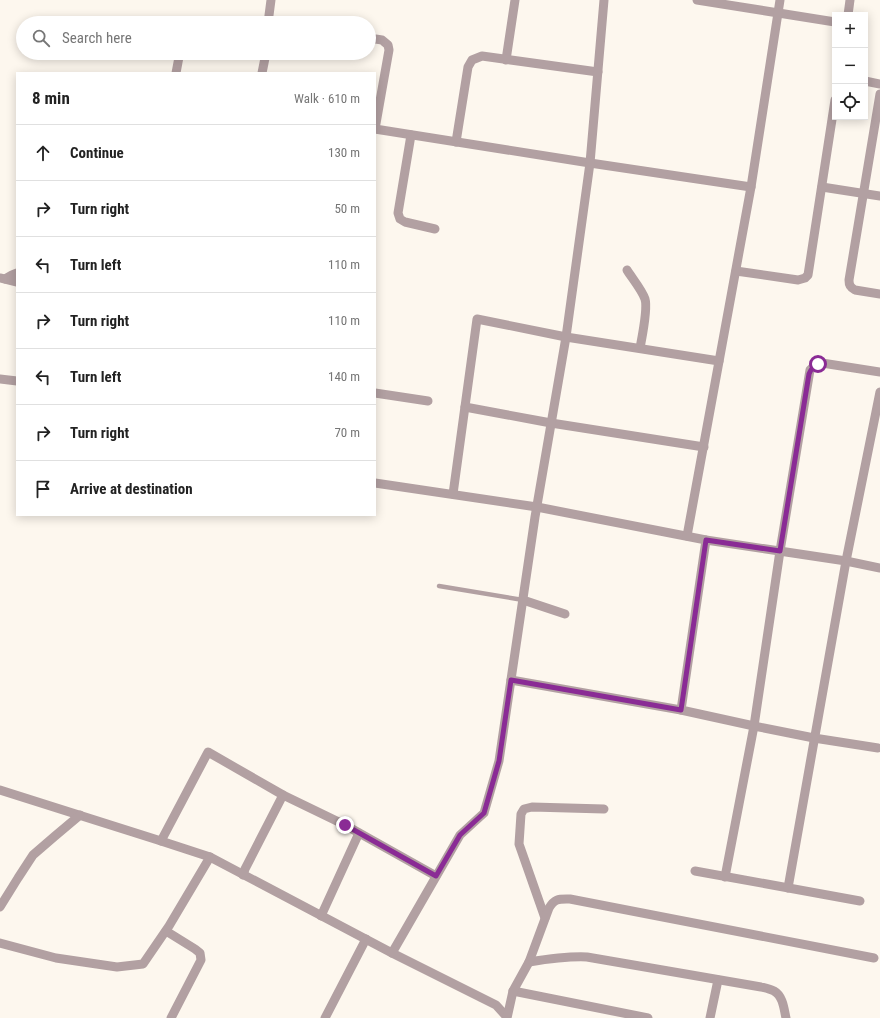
<!DOCTYPE html>
<html lang="en">
<head>
<meta charset="utf-8">
<style>
	body { margin:0; font-family:"Roboto Condensed",sans-serif; background:#f6f6f6; color:#222 }
	.controls { position:absolute; right:12px; top:12px; display:grid; overflow:hidden; border-radius:0px; box-shadow:0 2px 10px #0003 }
	.controls button { width:36px; height:36px; display:grid; place-items:center; padding:0; border:0; border-bottom:1px solid #e0e0e0; background:#fff; color:#222; font:20px sans-serif }
	.stop { position:absolute; width:12px; height:12px; margin:-9px; border:3px solid #8a2b95; border-radius:50%; background:#fff }
	.stop.end { background:#8a2b95; border-color:#fff; box-shadow:0 1px 4px #0008 }
	.list { margin:0; padding:0; list-style:none }
	h2 { display:flex; justify-content:space-between; align-items:center; height:52px; margin:0; padding:0 16px; font-size:17px }
	h2 small { font-size:13px; font-weight:400; color:#767676 }
	.list li { display:grid; grid-template-columns:26px 1fr auto; gap:12px; align-items:center; box-sizing:border-box; height:56px; padding:0 16px; border-top:1px solid #e0e0e0 }
	.list b { display:block; font-size:15px; white-space:nowrap }
	.list em { font-size:13px; font-style:normal; color:#767676 }
	.icon { flex:none; width:22px; height:22px; fill:none; stroke:currentColor; stroke-width:2; stroke-linecap:round; stroke-linejoin:round }
	.map { position:relative; flex:none; width:880px; height:1018px; overflow:hidden }
	.search { position:absolute; background:#fff; box-shadow:0 2px 10px #0003; left:16px; top:16px; width:360px; height:44px; display:flex; align-items:center; gap:10px; box-sizing:border-box; padding:0 14px; border-radius:22px; color:#767676; font-size:15px }
	.panel { position:absolute; background:#fff; box-shadow:0 2px 10px #0003; left:16px; top:72px; width:360px; height:444px; border-radius:0px }
	.map>svg:first-child { display:block }
	.lines { fill:none; stroke-linecap:round; stroke-linejoin:round }
	.service { stroke:#b2a0a2; stroke-width:4.5 }
	.minor { stroke:#b2a0a2; stroke-width:9 }
	.route { stroke:#8a2b95; stroke-width:5 }
</style>
</head>
<body>
<div class="map">
<svg width="880" height="1018" viewBox="0 0 880 1018">
	<rect width="100%" height="100%" fill="#fdf7ee"/>
	<g class="lines">
		<!-- service -->
		<polyline class="service" points="439,586 523,600"/>
		<!-- minor -->
		<g class="minor">
			<polyline points="697,0 835,22"/>
			<polyline points="848,15 850,0"/>
			<polyline points="268,23 271,0"/>
			<polyline points="369,38 382,40 388,45 389,50 375,129"/>
			<polyline points="506,60 515,0"/>
			<polyline points="176,73 179,57"/>
			<polyline points="262,73 266,53"/>
			<polyline points="865,81 880,84"/>
			<path d="M880,94L849,280C849,285 850,287 855,290L880,294"/>
			<polyline points="375,129 590,163 751,187"/>
			<polyline points="411,135 398,213 400,219 405,222 435,229"/>
			<polyline points="456,142 468,67 472,60 482,56 598,72"/>
			<polyline points="822,187 880,196"/>
			<path d="M627,270C632,278 642,290 645,299C648,309 642,337 640,348"/>
			<polyline points="736,271 798,280 805,278 808,275 835,100"/>
			<polyline points="0,278 17,282"/>
			<polyline points="5,279 12,275 17,273"/>
			<polyline points="0,379 17,381"/>
			<polyline points="375,393 428,401"/>
			<polyline points="465,407 551,423 704,447"/>
			<polyline points="375,483 537,507 706,540 846,561 880,568"/>
			<polyline points="453,494 477,319 566,337 719,361"/>
			<polyline points="687,536 751,187 780,0"/>
			<polyline points="706,540 681,710 754,726 814,738 878,748"/>
			<polyline points="523,600 565,614"/>
			<polyline points="511,680 681,710"/>
			<polyline points="0,790 161,841 208,752 283,795 345,825 436,876"/>
			<polyline points="161,841 210,857"/>
			<polyline points="695,871 860,901"/>
			<polyline points="243,875 245,869 283,795"/>
			<path d="M725,877L754,726L780,551L810,370C814,366 816,364 822,363L880,372"/>
			<polyline points="788,888 846,561 880,392"/>
			<polyline points="0,907 18,878 33,855 55,836 80,815"/>
			<polyline points="321,916 359,833"/>
			<polyline points="545,918 519,844 521,814 524,809 532,807 604,809"/>
			<polyline points="166,931 195,949 200,953 201,960 171,1018"/>
			<polyline points="0,943 56,958 117,967 143,964 169,926 210,857 392,953 496,1005 506,1016 506,1018"/>
			<polyline points="392,953 460,835 484,813 499,761 535,517 566,337 590,163 604,0"/>
			<path d="M529,962C548,959 567,956 587,957L761,987C765,988 770,989 774,991C783,996 784,1009 786,1018"/>
			<polyline points="513,991 648,1018"/>
			<polyline points="325,1018 366,939"/>
			<path d="M507,1018L513,991L529,962L549,908C555,898 559,899 570,899L874,958"/>
			<polyline points="710,1018 718,980"/>
		</g>
	</g>
	<g class="lines">
		<!-- route -->
		<path class="route" d="M345,825L436,876L460,835L484,813L499,761L511,680L681,710L706,540L780,551L809,374C811,369 813,366 818,364"/>
	</g>
</svg>
<div class="controls">
<button>+</button>
<button>−</button>
<button><svg class="icon" aria-label="locate" viewBox="0 0 24 24"><circle cx="12" cy="12" r="6"/><path d="M12 2v4M12 18v4M2 12h4M18 12h4"/></svg></button>
</div>
<div class="stop" style="left:818px;top:364px"></div>
<div class="stop end" style="left:345px;top:825px"></div>
<div class="search"><svg class="icon" aria-label="search" viewBox="0 0 24 24"><circle cx="10" cy="10" r="6"/><path d="M15 15l6 6"/></svg>Search here</div>
<section class="panel">
<h2>8 min<small>Walk · 610 m</small></h2>
<ul class="list">
<li><svg class="icon" aria-label="ahead" viewBox="0 0 24 24"><path d="M12 20V5M6 11l6-6 6 6"/></svg><div><b>Continue</b></div><em>130 m</em></li>
<li><svg class="icon" aria-label="right" viewBox="0 0 24 24"><path d="M7 20v-9h11M14 6l5 5-5 5"/></svg><div><b>Turn right</b></div><em>50 m</em></li>
<li><svg class="icon" aria-label="left" viewBox="0 0 24 24"><path d="M17 20v-9H6M10 6l-5 5 5 5"/></svg><div><b>Turn left</b></div><em>110 m</em></li>
<li><svg class="icon" aria-label="right" viewBox="0 0 24 24"><path d="M7 20v-9h11M14 6l5 5-5 5"/></svg><div><b>Turn right</b></div><em>110 m</em></li>
<li><svg class="icon" aria-label="left" viewBox="0 0 24 24"><path d="M17 20v-9H6M10 6l-5 5 5 5"/></svg><div><b>Turn left</b></div><em>140 m</em></li>
<li><svg class="icon" aria-label="right" viewBox="0 0 24 24"><path d="M7 20v-9h11M14 6l5 5-5 5"/></svg><div><b>Turn right</b></div><em>70 m</em></li>
<li><svg class="icon" aria-label="arrive" viewBox="0 0 24 24"><path d="M6 21V4h12l-3 4 3 4H6"/></svg><div><b>Arrive at destination</b></div></li>
</ul>
</section>
</div>
</body>
</html>
